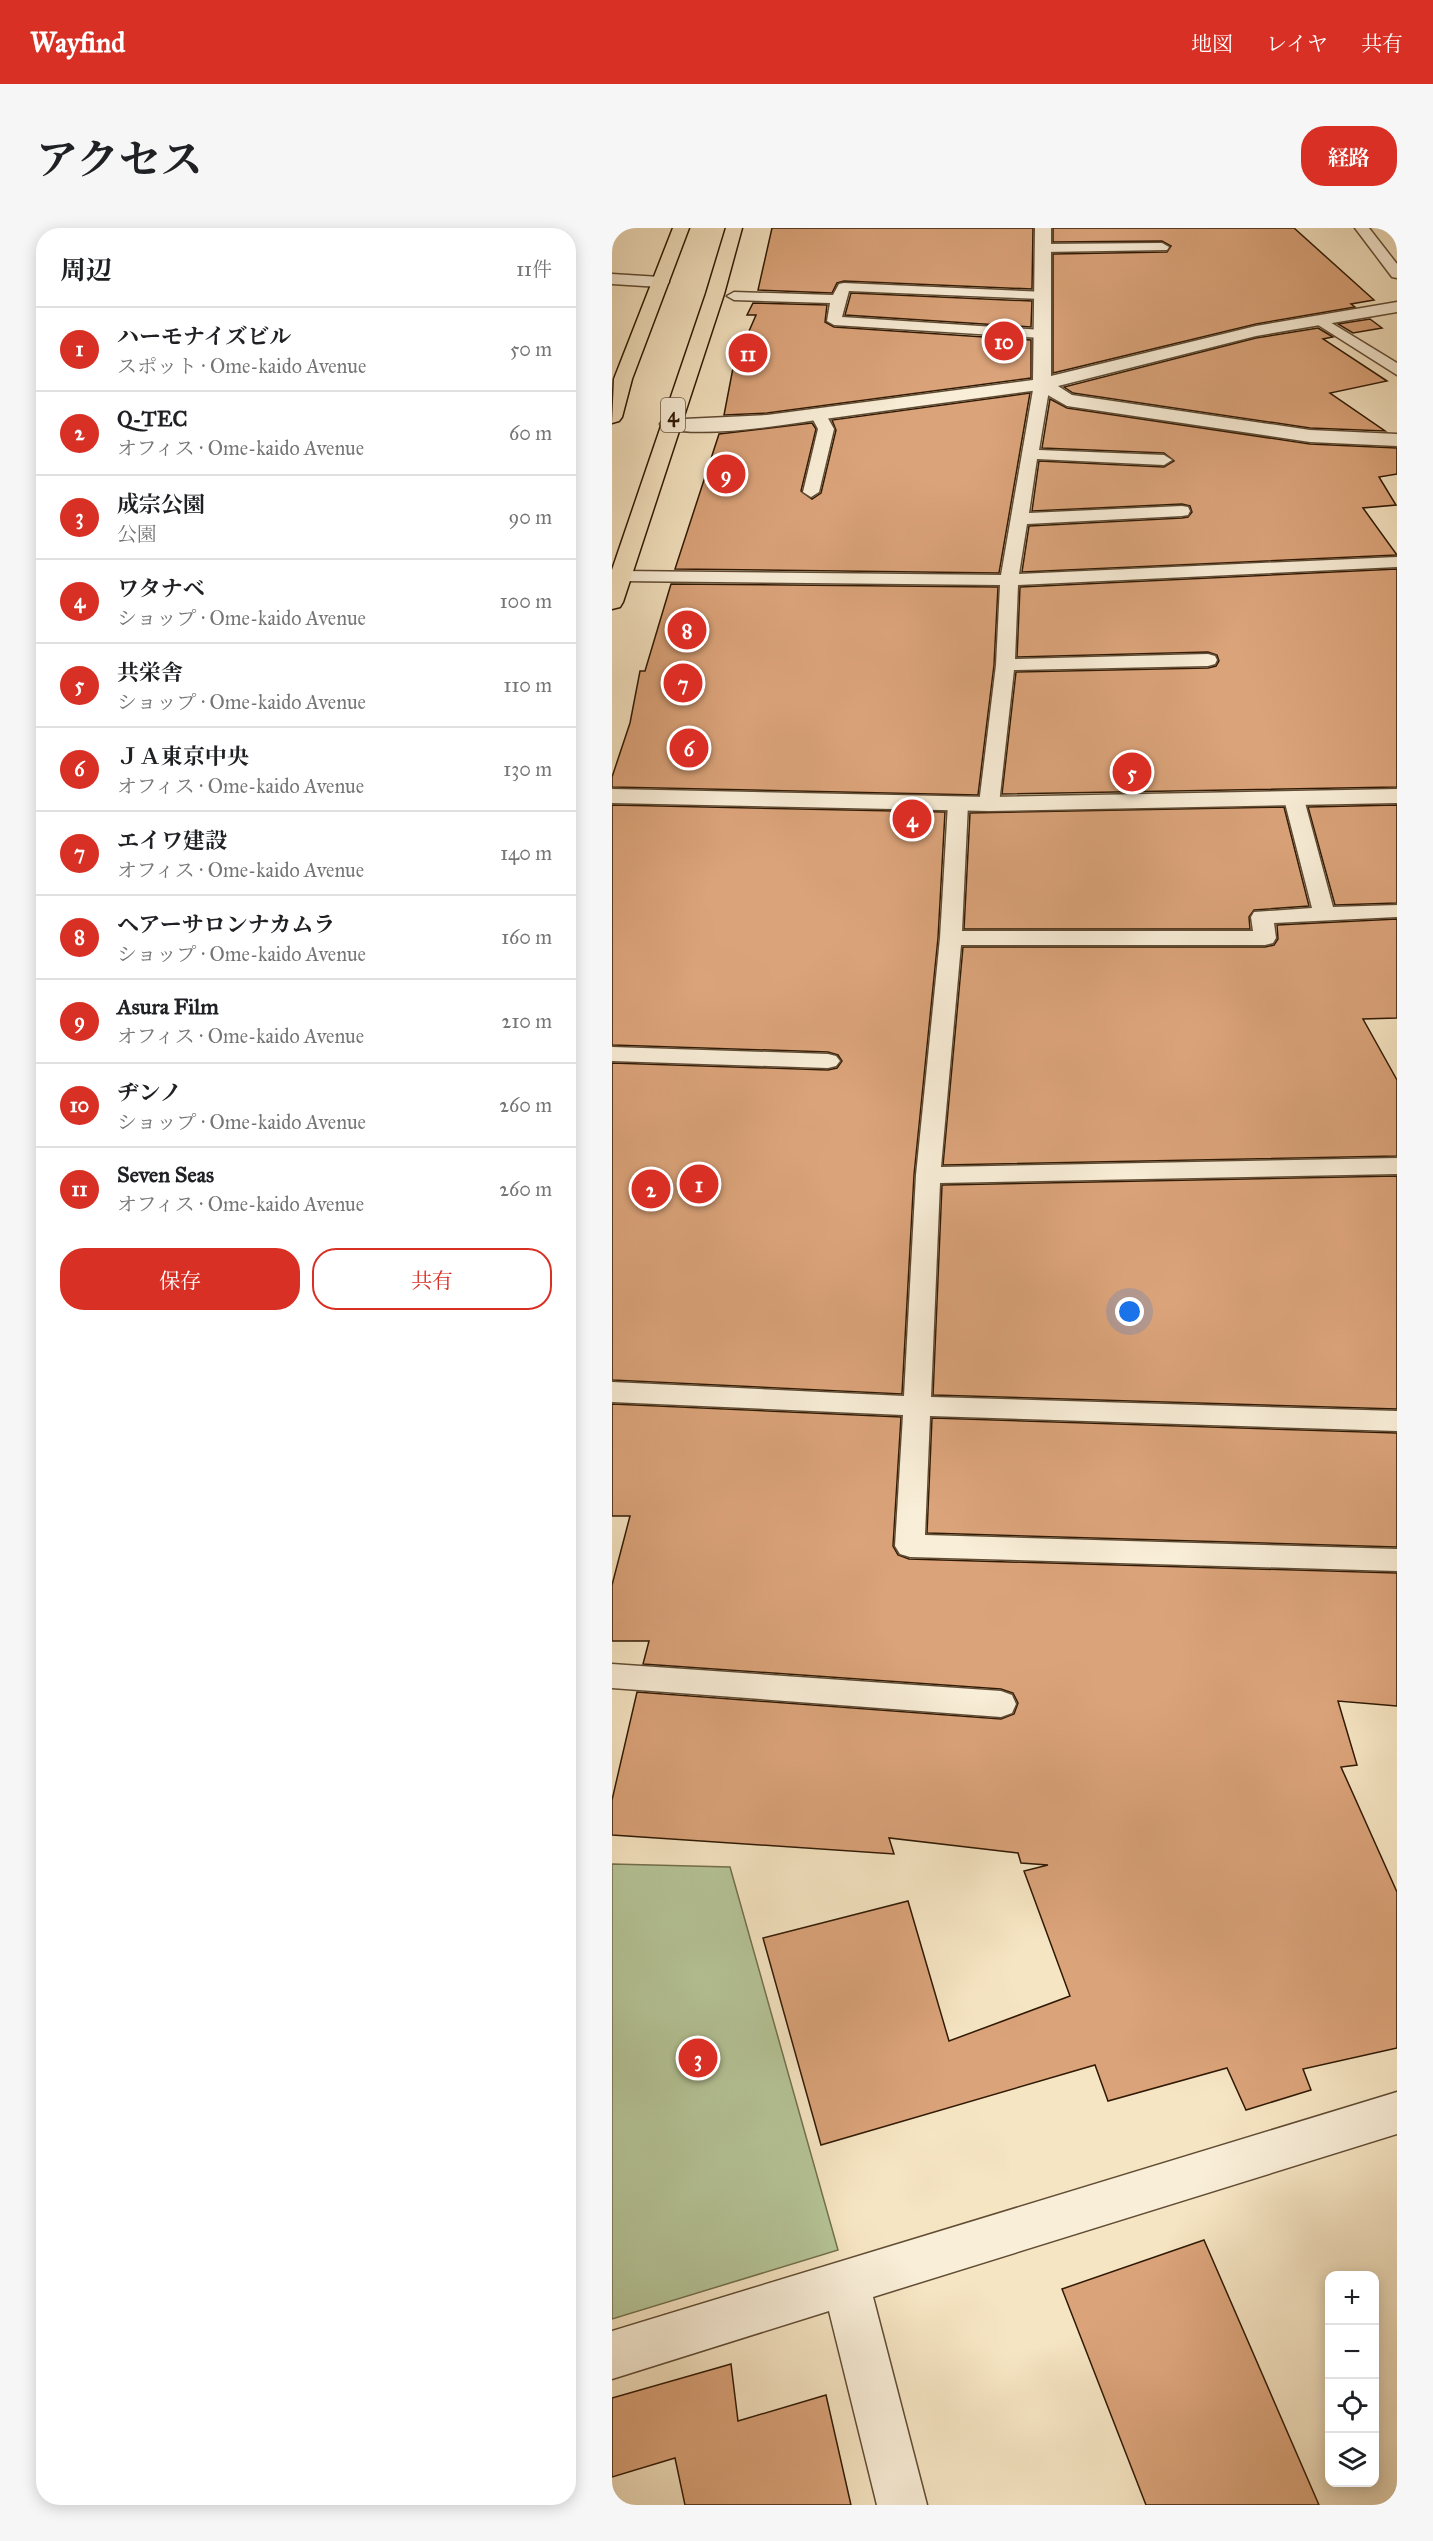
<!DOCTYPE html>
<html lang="ja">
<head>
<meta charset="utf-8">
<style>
	body { margin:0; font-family:"IM FELL Great Primer","Noto Serif JP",serif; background:#f6f6f6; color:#202124 }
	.controls { position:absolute; right:18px; bottom:18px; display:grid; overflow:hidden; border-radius:12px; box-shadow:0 3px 15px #0003 }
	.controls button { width:54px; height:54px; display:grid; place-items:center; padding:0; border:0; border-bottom:2px solid #e0e0e0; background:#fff; color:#202124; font:30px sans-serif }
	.you { position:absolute; left:518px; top:1084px; width:21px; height:21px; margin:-15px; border:4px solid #fff; border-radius:50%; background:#1a73e8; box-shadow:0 0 0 9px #1a73e833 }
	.badge { display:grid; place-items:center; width:39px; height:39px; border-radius:50%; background:#d93025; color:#fff; font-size:20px; font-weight:700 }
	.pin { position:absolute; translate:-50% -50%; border:3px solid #fff; box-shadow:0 2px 6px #0006 }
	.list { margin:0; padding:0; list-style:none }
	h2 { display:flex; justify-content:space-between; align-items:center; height:78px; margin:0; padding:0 24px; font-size:26px }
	h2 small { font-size:20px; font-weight:400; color:#757577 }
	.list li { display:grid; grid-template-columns:39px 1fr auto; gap:18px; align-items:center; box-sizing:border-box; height:84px; padding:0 24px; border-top:2px solid #e0e0e0 }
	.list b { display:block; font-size:22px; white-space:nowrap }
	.list p { margin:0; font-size:20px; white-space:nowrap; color:#757577 }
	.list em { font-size:20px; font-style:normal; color:#757577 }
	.actions { display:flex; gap:12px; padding:18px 24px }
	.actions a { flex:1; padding:14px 0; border:2px solid #d93025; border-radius:24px; text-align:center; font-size:21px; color:#d93025 }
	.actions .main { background:#d93025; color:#fff }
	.icon { flex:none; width:33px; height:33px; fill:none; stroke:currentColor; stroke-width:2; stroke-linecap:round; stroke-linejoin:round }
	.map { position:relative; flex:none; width:785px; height:2277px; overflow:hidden; border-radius:24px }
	header { display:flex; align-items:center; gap:36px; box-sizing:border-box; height:84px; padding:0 30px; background:#d93025; color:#fff }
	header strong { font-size:28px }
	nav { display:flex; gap:33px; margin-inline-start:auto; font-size:21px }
	.intro { display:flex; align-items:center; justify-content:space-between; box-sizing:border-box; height:144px; padding:0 36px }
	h1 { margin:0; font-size:42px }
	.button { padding:15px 27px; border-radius:24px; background:#d93025; color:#fff; font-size:21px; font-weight:700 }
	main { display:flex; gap:36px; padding:0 36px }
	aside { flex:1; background:#fff; border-radius:24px; box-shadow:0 3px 15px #0003 }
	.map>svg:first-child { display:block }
	.green { fill:#b6c699; stroke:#72704e; stroke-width:1.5 }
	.building { fill:#dba37a; stroke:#2f1904; stroke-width:1.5 }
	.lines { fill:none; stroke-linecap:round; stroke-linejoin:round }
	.service-casing { stroke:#614c34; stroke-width:3 }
	.minor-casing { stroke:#614c34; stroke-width:3 }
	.primary-casing { stroke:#2f1904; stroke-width:3 }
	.service { fill:#f9eed8; fill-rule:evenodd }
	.minor { fill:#f9eed8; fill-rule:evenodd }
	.primary { fill:#f6e5c3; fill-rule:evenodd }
	.labels { text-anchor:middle; stroke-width:5; stroke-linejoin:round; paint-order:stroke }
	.shield { fill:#f9eed8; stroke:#6c5944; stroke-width:1.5 }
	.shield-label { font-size:20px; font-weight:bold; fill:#2f1904 }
</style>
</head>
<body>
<header>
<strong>Wayfind</strong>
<nav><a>地図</a><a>レイヤ</a><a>共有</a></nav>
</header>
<div class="intro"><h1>アクセス</h1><a class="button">経路</a></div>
<main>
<aside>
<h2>周辺<small>11件</small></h2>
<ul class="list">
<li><span class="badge">1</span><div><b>ハーモナイズビル</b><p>スポット · Ome-kaido Avenue</p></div><em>50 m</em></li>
<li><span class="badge">2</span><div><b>Q-TEC</b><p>オフィス · Ome-kaido Avenue</p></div><em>60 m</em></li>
<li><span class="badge">3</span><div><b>成宗公園</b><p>公園</p></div><em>90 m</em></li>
<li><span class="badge">4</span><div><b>ワタナベ</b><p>ショップ · Ome-kaido Avenue</p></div><em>100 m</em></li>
<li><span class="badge">5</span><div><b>共栄舎</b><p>ショップ · Ome-kaido Avenue</p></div><em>110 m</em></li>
<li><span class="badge">6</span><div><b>ＪＡ東京中央</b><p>オフィス · Ome-kaido Avenue</p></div><em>130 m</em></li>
<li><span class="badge">7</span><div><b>エイワ建設</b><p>オフィス · Ome-kaido Avenue</p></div><em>140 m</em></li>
<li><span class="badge">8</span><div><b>ヘアーサロンナカムラ</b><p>ショップ · Ome-kaido Avenue</p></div><em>160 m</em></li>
<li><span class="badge">9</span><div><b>Asura Film</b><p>オフィス · Ome-kaido Avenue</p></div><em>210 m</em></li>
<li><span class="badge">10</span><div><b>ヂンノ</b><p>ショップ · Ome-kaido Avenue</p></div><em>260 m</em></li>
<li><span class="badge">11</span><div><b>Seven Seas</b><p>オフィス · Ome-kaido Avenue</p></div><em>260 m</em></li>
</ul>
<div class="actions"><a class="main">保存</a><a>共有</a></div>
</aside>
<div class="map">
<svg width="785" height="2277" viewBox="0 0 785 2277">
	<rect width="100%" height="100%" fill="#f6e5c3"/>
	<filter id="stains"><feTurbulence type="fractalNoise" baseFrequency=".00333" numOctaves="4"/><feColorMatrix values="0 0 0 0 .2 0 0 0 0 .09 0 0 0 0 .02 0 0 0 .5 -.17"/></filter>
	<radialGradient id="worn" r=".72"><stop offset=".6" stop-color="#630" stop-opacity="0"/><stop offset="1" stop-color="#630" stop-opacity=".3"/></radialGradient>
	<!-- green -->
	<polygon class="green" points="0,1636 118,1639 226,2022 0,2091"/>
	<!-- building -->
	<g class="building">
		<polygon points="160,0 421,0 420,61 232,53 225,55 220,65 146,62"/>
		<polygon points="441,0 682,0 762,72 739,76 743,79 644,96 441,145 441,26 555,24 559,18 550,13 441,14"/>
		<polygon points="239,65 420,73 419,99 233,87"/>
		<polygon points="141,75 215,77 213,94 222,99 419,112 419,150 155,185 112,187 121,140 144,87 135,87"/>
		<polygon points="758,91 770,100 741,105 726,96"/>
		<polygon points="706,100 721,109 711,111 775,153 718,165 773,203 698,200 461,165 452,159 644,110"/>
		<polygon points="418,165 387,345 63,341 107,206 200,195 204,201 189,263 200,271 209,265 224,202 220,192"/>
		<polygon points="438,171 455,180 698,216 785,220 785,246 767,249 784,277 751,280 785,327 410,344 417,298 570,290 576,289 580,284 578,278 570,276 420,283 427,233 552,239 562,233 552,225 430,220"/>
		<polygon points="785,341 785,559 390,566 404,444 596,440 604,438 607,433 605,427 596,424 405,429 408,359"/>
		<polygon points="59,356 386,359 382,437 366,567 0,559 0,549 18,495 28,443 33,443"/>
		<polygon points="0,577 333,584 326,710 302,947 290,1166 0,1152 0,835 216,842 225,840 230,833 226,827 216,824 0,817"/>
		<polygon points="785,577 785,675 723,677 696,579"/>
		<polygon points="672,579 697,678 642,682 637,689 638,701 352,701 358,585"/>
		<polygon points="785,691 785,790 751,791 785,852 785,928 331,937 351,719 653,719 662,717 666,711 665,697"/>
		<polygon points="785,948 785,1181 321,1167 330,957"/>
		<polygon points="0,1176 289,1189 281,1318 286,1327 297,1331 785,1345 785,1478 726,1473 745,1537 729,1539 785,1664 785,1820 691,1841 699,1862 634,1882 615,1840 496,1873 483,1837 209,1917 151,1710 296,1673 337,1813 458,1768 412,1643 436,1637 409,1635 406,1625 277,1610 282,1626 0,1607 0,1572 25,1464 389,1491 402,1486 406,1475 401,1465 389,1461 31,1436 37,1413 0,1413 0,1357 18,1288 0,1288"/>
		<polygon points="320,1190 785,1205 785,1319 315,1305"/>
		<polygon points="592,2012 707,2277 534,2277 450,2061"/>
		<polygon points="119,2136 126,2193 214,2167 239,2277 73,2277 63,2230 0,2249 0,2170"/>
	</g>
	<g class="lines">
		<!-- service casing -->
		<g class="service-casing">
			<g id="service">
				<polygon points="743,0 757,0 785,36 785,50 780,49"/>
				<polygon points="550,15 557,19 555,22 431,24 424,20 431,16"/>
				<polygon points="232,55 435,64 437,67 435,70 430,71 237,63 230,89 430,102 437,106 430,110 222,97 215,93 218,75 122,72 115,68 122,64 221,67 227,56"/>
				<polygon points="708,88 785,135 785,147 703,95 701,92 703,89"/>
				<polygon points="430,151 438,156 427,222 552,227 560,232 552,237 425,231 417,285 570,278 576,279 578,283 576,287 570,288 415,296 407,346 785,329 785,339 406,357 403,431 596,426 603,428 605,432 603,436 596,438 402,442 387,576 384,580 370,580 367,576 384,437 388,357 9,353 3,352 0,348 3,344 9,343 389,347 422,156"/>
				<polygon points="206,181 212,183 222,201 207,264 199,269 191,264 206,201 198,186"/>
				<polygon points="682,565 689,567 692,571 721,679 785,677 785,689 662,695 664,710 661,715 653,717 349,717 329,939 785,930 785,946 328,955 319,1169 785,1183 785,1203 318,1188 313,1307 785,1321 785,1343 298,1329 288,1326 283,1318 291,1187 0,1174 0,1154 292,1168 304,947 328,710 336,576 339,572 353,572 356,576 350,703 641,703 639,689 642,684 700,680 672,571 675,567"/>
				<polygon points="0,819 216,826 224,828 228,833 224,838 216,840 0,833"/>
				<polygon points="0,1436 389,1463 400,1467 404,1476 400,1485 389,1489 0,1460"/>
			</g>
		</g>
		<!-- minor casing -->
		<g class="minor-casing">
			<g id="minor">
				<path d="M423,0H439V148L644,98L785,74V84L644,108L446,158L460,167L698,202L785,206V218L698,214L455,178L427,162C353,172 279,182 205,192C164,198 90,210 51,200L48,196L51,192L155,187L421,152Z"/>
				<polygon points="0,46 48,49 54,50 57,54 54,58 48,59 0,56"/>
				<polygon points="0,561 377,569 785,561 785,575 377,583 0,575"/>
				<polygon points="785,1864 785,1906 261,2069 315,2277 265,2277 217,2083 0,2151 0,2103"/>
			</g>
		</g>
		<!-- primary casing -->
		<g class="primary-casing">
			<g id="primary">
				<polygon points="61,0 77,0 20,151 10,189 7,193 0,195 2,151"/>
				<polygon points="114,0 130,0 112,66 11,374 8,379 0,381 0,342 94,66"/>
			</g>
		</g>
		<!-- service -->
		<use href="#service" class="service"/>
		<!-- minor -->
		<use href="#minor" class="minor"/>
		<!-- primary -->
		<use href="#primary" class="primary"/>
	</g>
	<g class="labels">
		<!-- shield labels -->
		<rect class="shield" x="49" y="170" width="24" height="34" rx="4.5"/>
		<g class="shield-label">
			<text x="61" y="194">4</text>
		</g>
	</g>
	<rect width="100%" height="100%" filter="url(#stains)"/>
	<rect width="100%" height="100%" fill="url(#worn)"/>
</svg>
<div class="controls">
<button>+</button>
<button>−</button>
<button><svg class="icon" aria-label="locate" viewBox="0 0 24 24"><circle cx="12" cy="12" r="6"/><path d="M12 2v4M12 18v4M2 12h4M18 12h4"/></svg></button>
<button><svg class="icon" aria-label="layers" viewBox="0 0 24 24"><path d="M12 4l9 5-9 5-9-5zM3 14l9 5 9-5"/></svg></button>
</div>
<div class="you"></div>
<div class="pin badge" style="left:87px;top:956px">1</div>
<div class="pin badge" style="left:39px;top:961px">2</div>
<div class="pin badge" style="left:86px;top:1830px">3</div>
<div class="pin badge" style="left:300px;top:591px">4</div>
<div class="pin badge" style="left:520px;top:544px">5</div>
<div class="pin badge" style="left:77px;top:520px">6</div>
<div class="pin badge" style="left:71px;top:455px">7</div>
<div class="pin badge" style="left:75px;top:402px">8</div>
<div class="pin badge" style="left:114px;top:246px">9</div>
<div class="pin badge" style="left:392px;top:113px">10</div>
<div class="pin badge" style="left:136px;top:125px">11</div>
</div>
</main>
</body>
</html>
